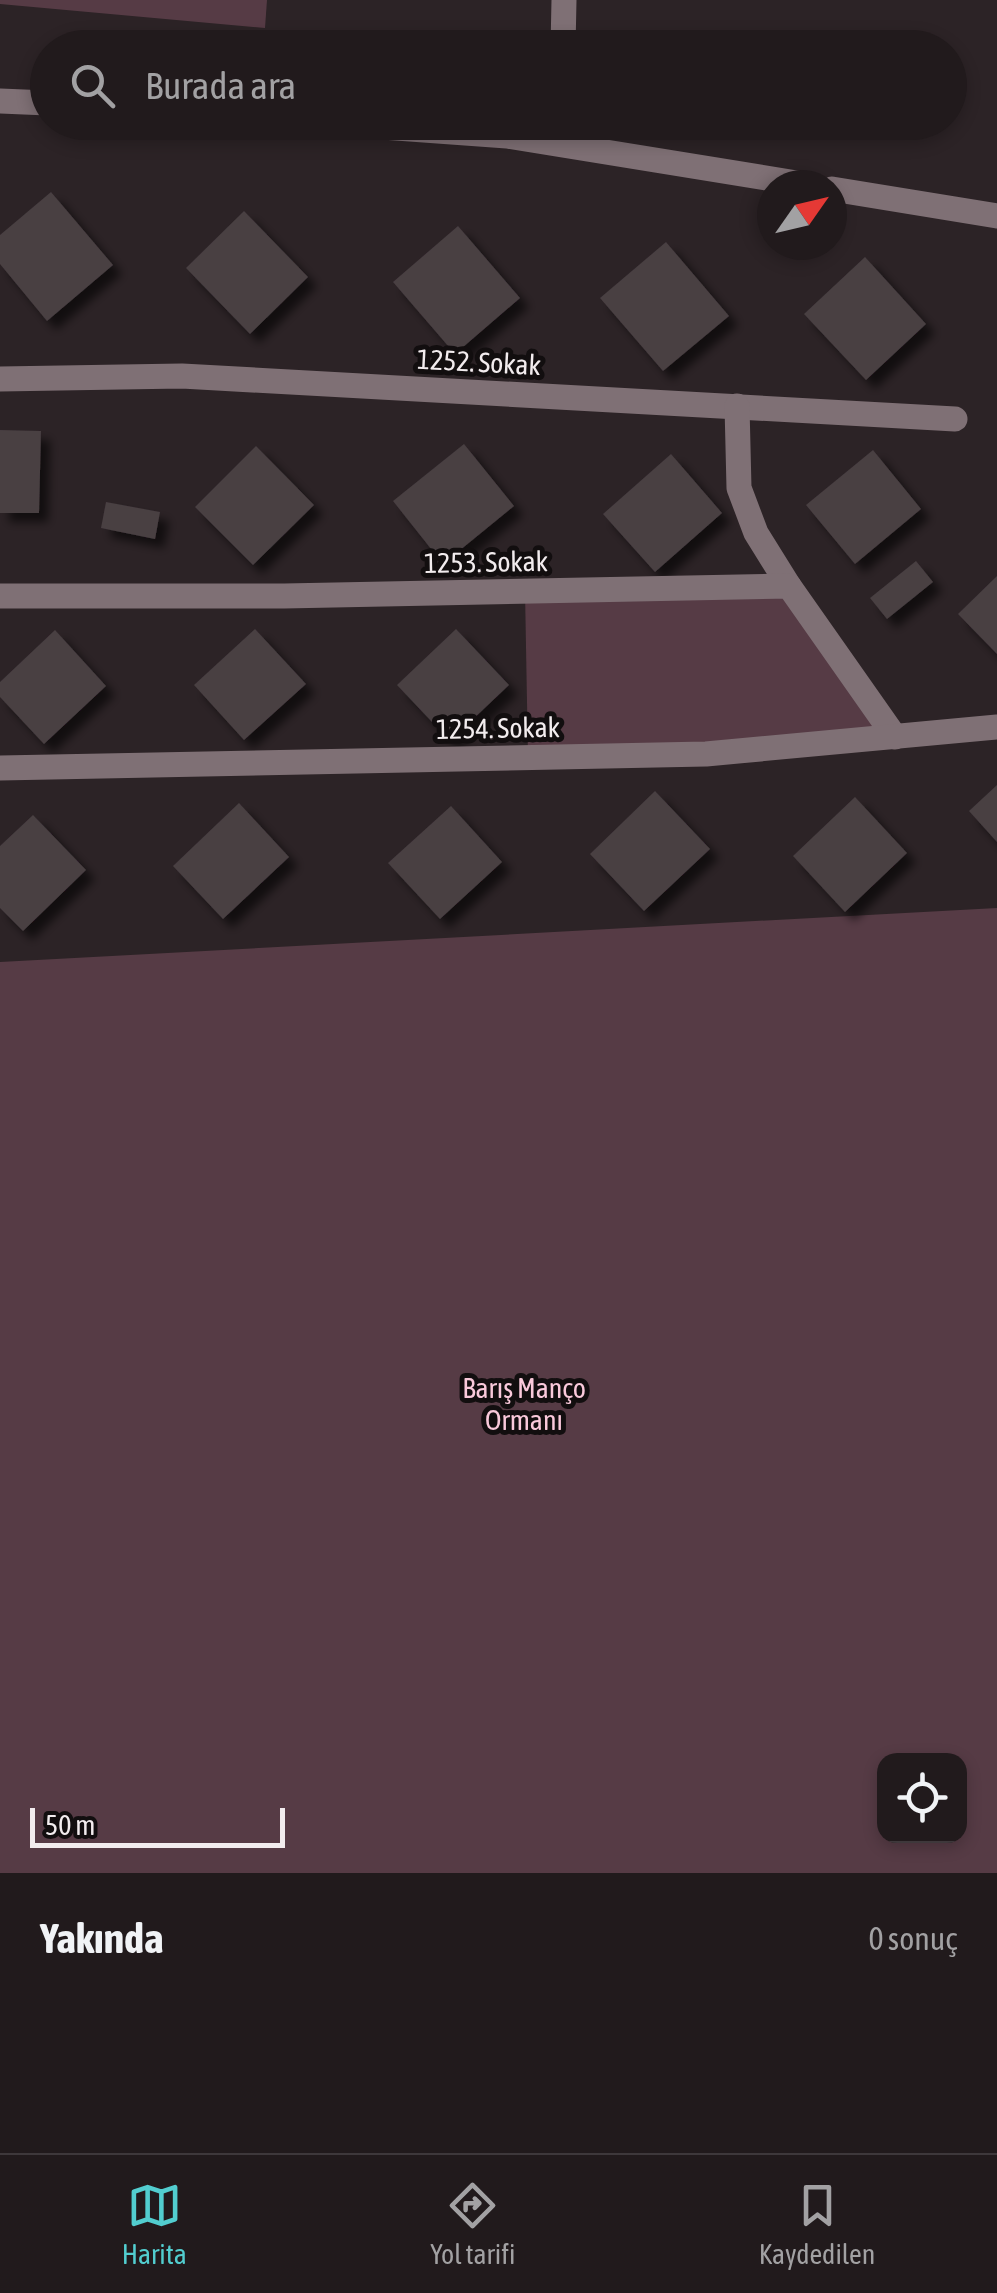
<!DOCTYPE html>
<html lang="tr">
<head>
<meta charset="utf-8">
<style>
	body { margin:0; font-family:"Asap Condensed",sans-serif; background:#292325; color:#f1f3f6 }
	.controls { position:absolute; right:30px; bottom:30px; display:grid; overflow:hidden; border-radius:20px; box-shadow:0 5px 15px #0003 }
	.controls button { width:90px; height:90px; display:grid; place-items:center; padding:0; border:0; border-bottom:2px solid #3e383b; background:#211a1c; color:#f1f3f6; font:50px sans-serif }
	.compass { position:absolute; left:757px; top:170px; width:90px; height:90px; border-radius:50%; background:#211a1c; box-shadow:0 5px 15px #0003; rotate:56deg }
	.scale { position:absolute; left:30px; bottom:25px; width:255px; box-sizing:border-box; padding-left:10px; border:5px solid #f2ecee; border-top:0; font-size:28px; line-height:35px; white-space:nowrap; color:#f2ecee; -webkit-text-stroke:8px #120e0f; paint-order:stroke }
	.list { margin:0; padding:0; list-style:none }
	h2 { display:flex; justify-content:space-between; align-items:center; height:130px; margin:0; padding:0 40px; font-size:42px }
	h2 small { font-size:32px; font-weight:400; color:#a2a1a3 }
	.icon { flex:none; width:55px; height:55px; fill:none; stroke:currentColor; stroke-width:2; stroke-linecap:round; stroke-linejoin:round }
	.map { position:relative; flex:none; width:997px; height:1873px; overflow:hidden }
	.search { position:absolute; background:#211a1c; box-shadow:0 5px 15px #0003; left:30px; right:30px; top:30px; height:110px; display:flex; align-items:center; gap:25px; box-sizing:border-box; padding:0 35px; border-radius:55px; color:#a2a1a3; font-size:38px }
	.sheet { height:280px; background:#211a1c }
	nav { display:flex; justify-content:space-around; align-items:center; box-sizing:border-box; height:140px; border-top:2px solid #3e383b; background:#211a1c; font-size:28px; color:#a2a1a3 }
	nav a { display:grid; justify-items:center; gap:5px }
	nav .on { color:#52cdcf }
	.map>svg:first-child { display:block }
	.green { fill:#563b45; fill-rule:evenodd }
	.building { fill:#483f42; filter:url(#shadow) }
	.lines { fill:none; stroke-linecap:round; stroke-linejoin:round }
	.minor { stroke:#7f7075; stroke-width:25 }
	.labels { text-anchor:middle; stroke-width:10; stroke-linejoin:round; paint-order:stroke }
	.street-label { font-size:28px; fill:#f2ecee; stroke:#120e0f }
	.park-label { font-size:28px; fill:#fac9db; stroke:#120e0f }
</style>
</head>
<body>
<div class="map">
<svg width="997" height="1873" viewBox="0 0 997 1873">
	<defs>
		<filter id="shadow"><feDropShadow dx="9" dy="9" stdDeviation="5" flood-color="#0009"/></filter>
	</defs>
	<rect width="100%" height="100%" fill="#2c2326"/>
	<!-- green -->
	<g class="green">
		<polygon points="0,0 267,0 265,28 0,4"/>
		<polygon points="789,586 895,737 528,757 525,591"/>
		<path d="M997,908V1873H0V962ZM960,1760V1836H884V1760Z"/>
	</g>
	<!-- building -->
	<g class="building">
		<polygon points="51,192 113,265 47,321 0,264 0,235"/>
		<polygon points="244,211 308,277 250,334 186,268"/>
		<polygon points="458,226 520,298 455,354 393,282"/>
		<polygon points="666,242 729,316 663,371 600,298"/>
		<polygon points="865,257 926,324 866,380 804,314"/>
		<polygon points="0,430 41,431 39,513 0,513"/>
		<polygon points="464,444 514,506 443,564 393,501"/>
		<polygon points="256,446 314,505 253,565 195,507"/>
		<polygon points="873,450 921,509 855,564 806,505"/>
		<polygon points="671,454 722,513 655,572 603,514"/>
		<polygon points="106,502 160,512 155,539 101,528"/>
		<polygon points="916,561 933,582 887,619 870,598"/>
		<polygon points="997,576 997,654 958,614"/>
		<polygon points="255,629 306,684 244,740 194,685"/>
		<polygon points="456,629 509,685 450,741 397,685"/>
		<polygon points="55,630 106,686 44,744 0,697 0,682"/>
		<polygon points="997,785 997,842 969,811"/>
		<polygon points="655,791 710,849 644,911 590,854"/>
		<polygon points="855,797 907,853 845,912 793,856"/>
		<polygon points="239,803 289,857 223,919 173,866"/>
		<polygon points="451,806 502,862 440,919 388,863"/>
		<polygon points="33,815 86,870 23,931 0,908 0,846"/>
	</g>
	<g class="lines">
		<!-- minor -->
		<g class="minor">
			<polyline points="563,48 564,0"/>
			<polyline points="0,101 48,103"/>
			<polyline points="313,122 507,136 809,185"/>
			<polyline points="832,189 997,216"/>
			<polyline points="0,379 182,376 955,419"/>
			<polyline points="737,406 739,488 756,533 789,586"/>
			<polyline points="0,596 284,596 789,586 895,737"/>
			<polyline points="0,768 706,754 997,727"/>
		</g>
	</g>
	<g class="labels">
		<!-- street labels -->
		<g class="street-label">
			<text transform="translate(479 362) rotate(3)" y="10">1252. Sokak</text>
			<text transform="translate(486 562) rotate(-1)" y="10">1253. Sokak</text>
			<text transform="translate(498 728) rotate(-1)" y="10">1254. Sokak</text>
		</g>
		<!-- park labels -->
		<g class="park-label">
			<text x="524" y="1398">Barış Manço<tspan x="524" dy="32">Ormanı</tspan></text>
		</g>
	</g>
</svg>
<div class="controls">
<button><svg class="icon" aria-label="locate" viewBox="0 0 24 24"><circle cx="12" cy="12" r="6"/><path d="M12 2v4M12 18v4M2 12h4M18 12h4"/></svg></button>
</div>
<svg class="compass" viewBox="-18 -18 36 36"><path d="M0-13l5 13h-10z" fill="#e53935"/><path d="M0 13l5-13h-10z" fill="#a2a1a3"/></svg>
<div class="scale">50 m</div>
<div class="search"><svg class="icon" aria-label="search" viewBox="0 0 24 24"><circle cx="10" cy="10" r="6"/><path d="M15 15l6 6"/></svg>Burada ara</div>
</div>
<section class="sheet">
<h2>Yakında<small>0 sonuç</small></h2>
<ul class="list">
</ul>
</section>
<nav>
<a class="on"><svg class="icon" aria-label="map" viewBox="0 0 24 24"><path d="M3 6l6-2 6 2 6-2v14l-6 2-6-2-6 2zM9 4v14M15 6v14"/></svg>Harita</a>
<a><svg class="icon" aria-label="directions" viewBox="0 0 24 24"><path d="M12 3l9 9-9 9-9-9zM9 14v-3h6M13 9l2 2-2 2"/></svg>Yol tarifi</a>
<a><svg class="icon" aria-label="saved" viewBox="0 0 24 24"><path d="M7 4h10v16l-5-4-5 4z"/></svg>Kaydedilen</a>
</nav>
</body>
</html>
